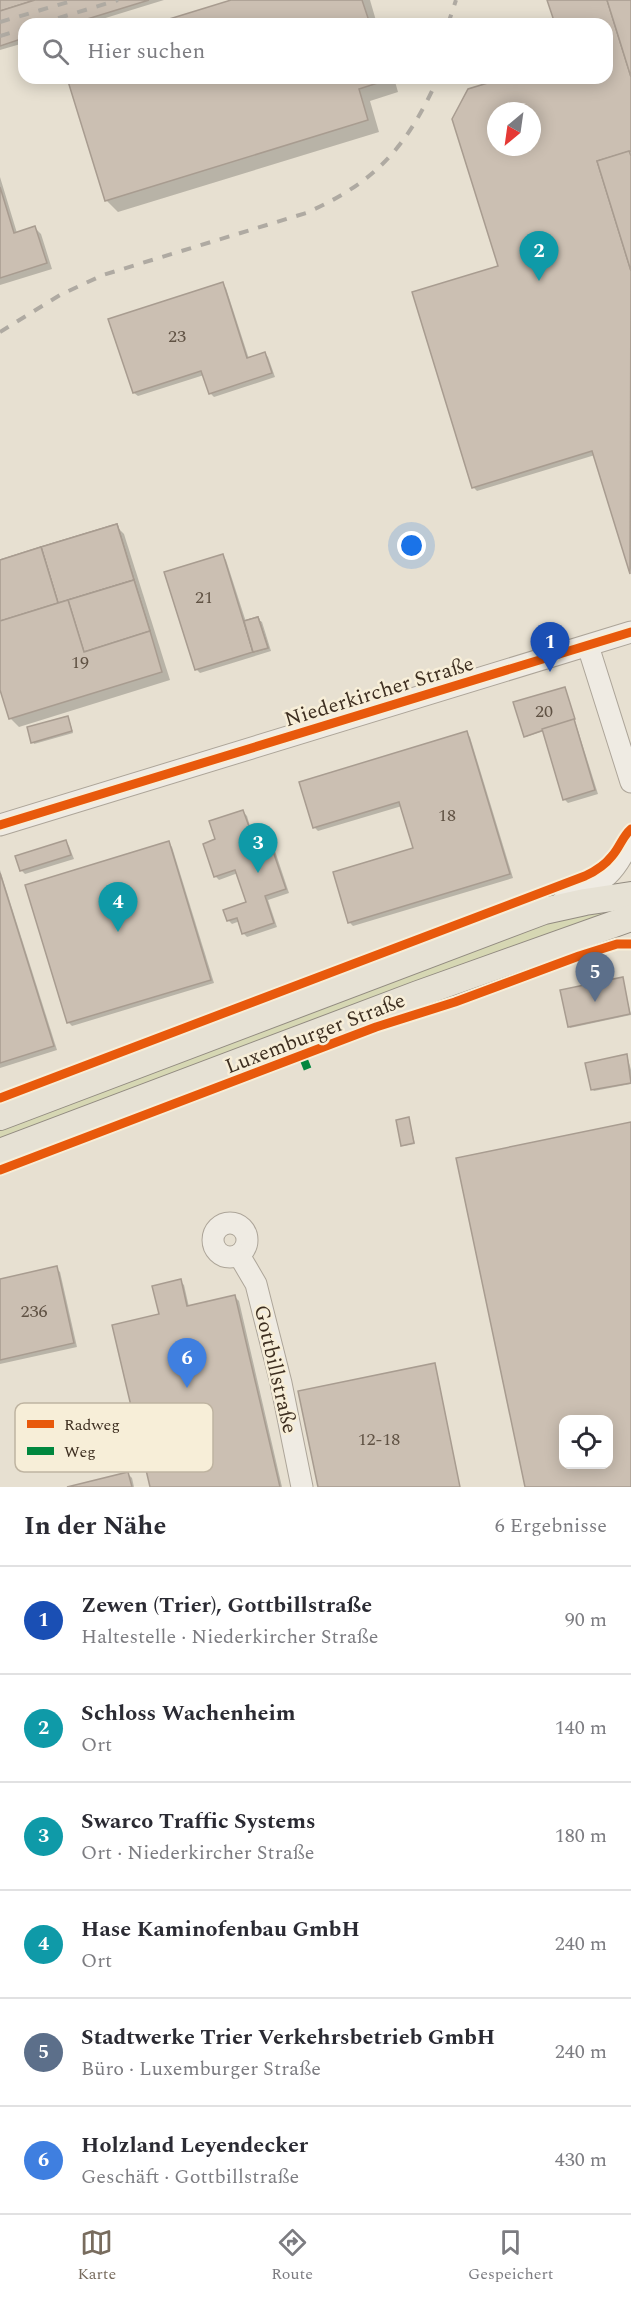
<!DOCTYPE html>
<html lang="de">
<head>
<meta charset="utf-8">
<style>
	body { margin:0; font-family:Spectral,serif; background:#f2f2f3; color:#2b2b33 }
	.controls { position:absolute; right:18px; bottom:18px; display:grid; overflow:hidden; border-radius:12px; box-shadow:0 3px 15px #0003 }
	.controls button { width:54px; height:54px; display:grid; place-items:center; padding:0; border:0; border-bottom:2px solid #e1e1e2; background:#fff; color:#2b2b33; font:30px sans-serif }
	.compass { position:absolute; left:487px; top:102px; width:54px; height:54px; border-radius:50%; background:#fff; box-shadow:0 3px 15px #0003; rotate:209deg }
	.you { position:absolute; left:412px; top:546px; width:21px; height:21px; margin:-15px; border:4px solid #fff; border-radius:50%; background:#1a73e8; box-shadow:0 0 0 9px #1a73e833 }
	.badge { display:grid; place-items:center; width:39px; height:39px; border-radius:50%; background:#786c5e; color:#fff; font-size:20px; font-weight:700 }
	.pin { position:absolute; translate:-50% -50px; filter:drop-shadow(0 2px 3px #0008) }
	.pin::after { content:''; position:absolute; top:32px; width:21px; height:18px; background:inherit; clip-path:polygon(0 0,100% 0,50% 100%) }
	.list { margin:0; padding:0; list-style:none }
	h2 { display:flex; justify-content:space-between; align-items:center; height:78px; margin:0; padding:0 24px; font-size:26px }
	h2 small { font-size:20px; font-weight:400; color:#7c7c81 }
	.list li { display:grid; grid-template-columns:39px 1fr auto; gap:18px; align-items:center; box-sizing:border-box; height:108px; padding:0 24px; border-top:2px solid #e1e1e2 }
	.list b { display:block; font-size:22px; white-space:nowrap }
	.list p { margin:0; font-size:20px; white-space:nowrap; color:#7c7c81 }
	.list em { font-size:20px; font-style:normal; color:#7c7c81 }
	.icon { flex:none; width:33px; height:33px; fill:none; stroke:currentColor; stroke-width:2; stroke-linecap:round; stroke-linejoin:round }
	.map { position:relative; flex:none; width:631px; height:1487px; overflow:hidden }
	.search { position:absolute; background:#fff; box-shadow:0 3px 15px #0003; left:18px; right:18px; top:18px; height:66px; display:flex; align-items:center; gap:15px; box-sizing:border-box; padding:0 21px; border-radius:18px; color:#7c7c81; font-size:22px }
	.sheet { height:726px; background:#fff }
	nav { display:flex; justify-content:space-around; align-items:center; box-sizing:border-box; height:84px; border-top:2px solid #e1e1e2; background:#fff; font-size:16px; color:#7c7c81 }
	nav a { display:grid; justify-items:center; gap:3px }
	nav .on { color:#786c5e }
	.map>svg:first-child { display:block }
	.green { fill:#d6d7b3 }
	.shadow { fill:#0003; fill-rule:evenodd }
	.building { fill:#cbbfb2; stroke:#a89c90; stroke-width:1.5; fill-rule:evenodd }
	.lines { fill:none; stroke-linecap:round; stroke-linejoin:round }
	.minor-casing { stroke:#ada599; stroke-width:23 }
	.major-casing { stroke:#928b80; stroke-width:28 }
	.minor { stroke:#efebe3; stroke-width:21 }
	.major { stroke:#e6e1d4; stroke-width:26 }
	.rail { stroke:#afaaa2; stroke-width:4; stroke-dasharray:10 10; stroke-linecap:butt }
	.quiet { stroke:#00873e; stroke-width:8; stroke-dasharray:15 8; stroke-linecap:butt }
	.cycleway-casing { stroke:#f7eed8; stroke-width:13 }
	.cycleway { stroke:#e8590c; stroke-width:9 }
	.labels { text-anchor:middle; stroke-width:5; stroke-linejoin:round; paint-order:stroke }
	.number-label { font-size:18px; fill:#605244 }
	.street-label { font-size:21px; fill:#3d2e20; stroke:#f7eed8 }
	.key { fill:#f7eed8; stroke:#bfb4a1; stroke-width:1.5 }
	.key-label { font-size:16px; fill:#3d2e20 }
</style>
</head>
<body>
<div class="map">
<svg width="631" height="1487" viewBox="0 0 631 1487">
	<rect width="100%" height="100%" fill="#e7e0d1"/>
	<!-- green -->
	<polygon class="green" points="631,904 0,1144 0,1127 531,925"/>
	<!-- shadow -->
	<g class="shadow">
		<polygon points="0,0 164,0 86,24 24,24 24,43 0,50"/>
		<polygon points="236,0 370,0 377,24 158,24"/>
		<path d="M549,0H631V571L595,455L477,491L473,487L499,267L454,119L509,78H607V24H556ZM496,111H532V147H496Z"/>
		<polygon points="68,78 394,78 398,92 370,101 379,132 118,212 106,200"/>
		<polygon points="0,177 17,233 35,228 41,234 52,269 0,285"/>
		<polygon points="222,284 226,288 249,359 265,354 268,357 275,377 214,397 210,393 204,375 138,396 134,393"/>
		<polygon points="116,526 124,534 170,680 19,727 10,718 0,685 0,562"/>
		<polygon points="223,556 226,560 246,622 258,619 262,622 271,651 200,673 196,669"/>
		<polygon points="565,689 598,794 568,803 564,799 544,731 526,737 525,736"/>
		<polygon points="69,719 73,733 34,744 33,742"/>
		<polygon points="466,733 470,737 513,878 353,926 349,922 415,849 402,806 318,831 314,827"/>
		<polygon points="243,812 247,816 252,833 265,829 269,833 289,893 268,900 277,927 247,937 243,933 240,921 232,924 228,920 248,903 238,873 219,880 215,876 217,840"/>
		<polygon points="66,842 69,846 74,859 25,874 21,870"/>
		<polygon points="168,843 172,847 214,983 72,1026 69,1023 27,886"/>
		<polygon points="0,870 57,1050 0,1068"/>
		<polygon points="622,979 631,1015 570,1028 569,1026"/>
		<polygon points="627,1055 631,1070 631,1084 594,1091 592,1089"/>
		<polygon points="409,1119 415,1144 404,1146 403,1145"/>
		<polygon points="56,1268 60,1272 77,1347 0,1364 0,1281"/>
		<polygon points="180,1281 184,1285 189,1307 235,1297 239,1301 282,1487 152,1487"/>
		<polygon points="128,1474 132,1478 134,1487 74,1487"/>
	</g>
	<!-- building -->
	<g class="building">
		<polygon points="0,0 35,0 0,11"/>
		<polygon points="35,0 149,0 71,24 24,24 24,38 0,46 0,11"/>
		<polygon points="231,0 362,0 370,24 153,24"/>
		<path d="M547,0H607L631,77V151L597,161L631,271L630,574L592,451L472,488L412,292L498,266L452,119L468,89L504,78H607V24H555ZM496,111H532V147H496Z"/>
		<polygon points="607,0 631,0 631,77"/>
		<polygon points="67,78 387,78 387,80 359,89 368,120 105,201"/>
		<polygon points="629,151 631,156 631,271 597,161"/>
		<polygon points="0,187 14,233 35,226 47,263 0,278"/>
		<polygon points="223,282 247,358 265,352 272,373 209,394 201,371 133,393 108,319"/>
		<polygon points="117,524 134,580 58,603 41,547"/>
		<polygon points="117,524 134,580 58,603 41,547"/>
		<polygon points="41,547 58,603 0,621 0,560"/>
		<polygon points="41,547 58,603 0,621 0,560"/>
		<polygon points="223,554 253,652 195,670 164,572"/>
		<polygon points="134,580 150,631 84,652 68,600"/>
		<polygon points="134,580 150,631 84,652 68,600"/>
		<polygon points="68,600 84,652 150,631 162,672 9,719 0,690 0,621"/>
		<polygon points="258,617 268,648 253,652 244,621"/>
		<polygon points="258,617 268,648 253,652 244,621"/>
		<polygon points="565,687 575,719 524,737 513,702"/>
		<polygon points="68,716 72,731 31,743 27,727"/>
		<polygon points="574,719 595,790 563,800 542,729"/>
		<polygon points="467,731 510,874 348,923 333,872 413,848 399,802 313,828 299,782"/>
		<polygon points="243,810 251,832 265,828 286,889 265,896 274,923 242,934 237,918 227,921 223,910 246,902 235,870 214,877 203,844 215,839 209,821"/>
		<polygon points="66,840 71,855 20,871 15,856"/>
		<polygon points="169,841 211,980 67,1023 25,885"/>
		<polygon points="0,873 54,1046 0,1063"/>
		<polygon points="623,977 630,1014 568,1027 560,990"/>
		<polygon points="627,1054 631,1083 591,1090 585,1063"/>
		<polygon points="409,1117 414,1143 401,1146 396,1120"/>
		<path d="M631,1122V1487H525L456,1158ZM564,1420H608V1464H564Z"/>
		<polygon points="57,1266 74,1343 0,1360 0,1279"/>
		<polygon points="181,1279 187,1306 235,1295 280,1487 150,1487 112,1325 159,1314 152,1286"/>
		<polygon points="435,1363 460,1487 318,1487 298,1391"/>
		<polygon points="128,1472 132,1487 67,1487"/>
	</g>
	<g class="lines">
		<!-- minor casing -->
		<g class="minor-casing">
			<g id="minor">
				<polyline points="588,646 631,782"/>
				<polyline points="0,825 631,632"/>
				<path d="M562,902C600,882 614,879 631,837"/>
				<circle cx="230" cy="1240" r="17"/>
				<polyline points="239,1255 256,1284 281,1383 302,1487"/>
			</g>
		</g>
		<!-- major casing -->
		<g class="major-casing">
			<g id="major">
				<polyline points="0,1117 544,911 585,902 631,895"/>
				<polyline points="0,1152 418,994 631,918"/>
			</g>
		</g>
		<!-- minor -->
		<use href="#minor" class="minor"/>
		<!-- major -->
		<use href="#major" class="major"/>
		<!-- rail -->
		<g class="rail">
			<polyline points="0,22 75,0"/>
			<polyline points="39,24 118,0"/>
			<polyline points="448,24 456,0"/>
			<polyline points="0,36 24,29"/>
			<path d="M0,332L60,295L103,275L306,213C376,182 407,147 438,78"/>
		</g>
		<!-- quiet -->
		<polyline class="quiet" points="302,1055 310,1075"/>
		<!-- cycleway casing -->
		<g class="cycleway-casing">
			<g id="cycleway">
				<polyline points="0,825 631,632"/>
				<path d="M0,1098L585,876C596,871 605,865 612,856C620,847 622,837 631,829"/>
				<polyline points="0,1170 376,1027 455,1002 579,956 617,944 631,944"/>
			</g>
		</g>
		<!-- cycleway -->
		<use href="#cycleway" class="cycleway"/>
	</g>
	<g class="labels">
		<!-- number labels -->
		<g class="number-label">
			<text x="177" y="342">23</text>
			<text x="204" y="603">21</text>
			<text x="80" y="668">19</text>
			<text x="544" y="717">20</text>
			<text x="447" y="821">18</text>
			<text x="34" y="1317">236</text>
			<text x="379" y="1445">12-18</text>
		</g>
		<!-- street labels -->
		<g class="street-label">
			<text transform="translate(379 691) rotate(-17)" y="7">Niederkircher Straße</text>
			<text transform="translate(315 1033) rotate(-21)" y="7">Luxemburger Straße</text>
			<text transform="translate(276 1369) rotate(77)" y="7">Gottbillstraße</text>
		</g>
	</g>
	<!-- legend -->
	<rect x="15" y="1403" width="198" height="69" rx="9" class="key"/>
	<rect x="27" y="1420" width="27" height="8" fill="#e8590c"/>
	<rect x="27" y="1447" width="27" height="8" fill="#00873e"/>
	<g class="key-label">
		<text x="64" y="1430">Radweg</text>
		<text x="64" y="1457">Weg</text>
	</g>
</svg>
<div class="controls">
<button><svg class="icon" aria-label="locate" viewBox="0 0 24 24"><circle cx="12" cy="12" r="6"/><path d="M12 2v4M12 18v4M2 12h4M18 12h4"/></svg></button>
</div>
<svg class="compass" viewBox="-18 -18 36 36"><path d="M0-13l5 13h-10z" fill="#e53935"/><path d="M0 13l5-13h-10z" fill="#7c7c81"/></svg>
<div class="you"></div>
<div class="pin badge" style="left:550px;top:672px;background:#1a4fb4">1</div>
<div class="pin badge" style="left:539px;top:281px;background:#0f9aa8">2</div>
<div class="pin badge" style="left:258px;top:873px;background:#0f9aa8">3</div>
<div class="pin badge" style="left:118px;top:932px;background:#0f9aa8">4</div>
<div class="pin badge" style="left:595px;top:1002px;background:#5c6f8a">5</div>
<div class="pin badge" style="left:187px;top:1388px;background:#3f7fe0">6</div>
<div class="search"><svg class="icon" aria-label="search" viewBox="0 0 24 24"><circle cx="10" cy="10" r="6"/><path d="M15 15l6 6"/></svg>Hier suchen</div>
</div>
<section class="sheet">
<h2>In der Nähe<small>6 Ergebnisse</small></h2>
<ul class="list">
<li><span class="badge" style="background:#1a4fb4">1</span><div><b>Zewen (Trier), Gottbillstraße</b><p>Haltestelle · Niederkircher Straße</p></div><em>90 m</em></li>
<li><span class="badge" style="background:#0f9aa8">2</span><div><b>Schloss Wachenheim</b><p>Ort</p></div><em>140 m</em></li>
<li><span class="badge" style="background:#0f9aa8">3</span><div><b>Swarco Traffic Systems</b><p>Ort · Niederkircher Straße</p></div><em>180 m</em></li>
<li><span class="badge" style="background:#0f9aa8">4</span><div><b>Hase Kaminofenbau GmbH</b><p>Ort</p></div><em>240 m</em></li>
<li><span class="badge" style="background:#5c6f8a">5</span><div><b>Stadtwerke Trier Verkehrsbetrieb GmbH</b><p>Büro · Luxemburger Straße</p></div><em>240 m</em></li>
<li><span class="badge" style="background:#3f7fe0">6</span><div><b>Holzland Leyendecker</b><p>Geschäft · Gottbillstraße</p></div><em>430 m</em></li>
</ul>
</section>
<nav>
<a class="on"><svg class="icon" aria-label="map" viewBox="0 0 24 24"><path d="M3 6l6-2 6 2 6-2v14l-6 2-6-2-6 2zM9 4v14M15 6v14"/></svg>Karte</a>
<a><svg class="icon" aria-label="directions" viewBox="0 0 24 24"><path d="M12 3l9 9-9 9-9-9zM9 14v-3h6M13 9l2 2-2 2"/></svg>Route</a>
<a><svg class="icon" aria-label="saved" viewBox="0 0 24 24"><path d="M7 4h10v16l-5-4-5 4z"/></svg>Gespeichert</a>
</nav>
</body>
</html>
